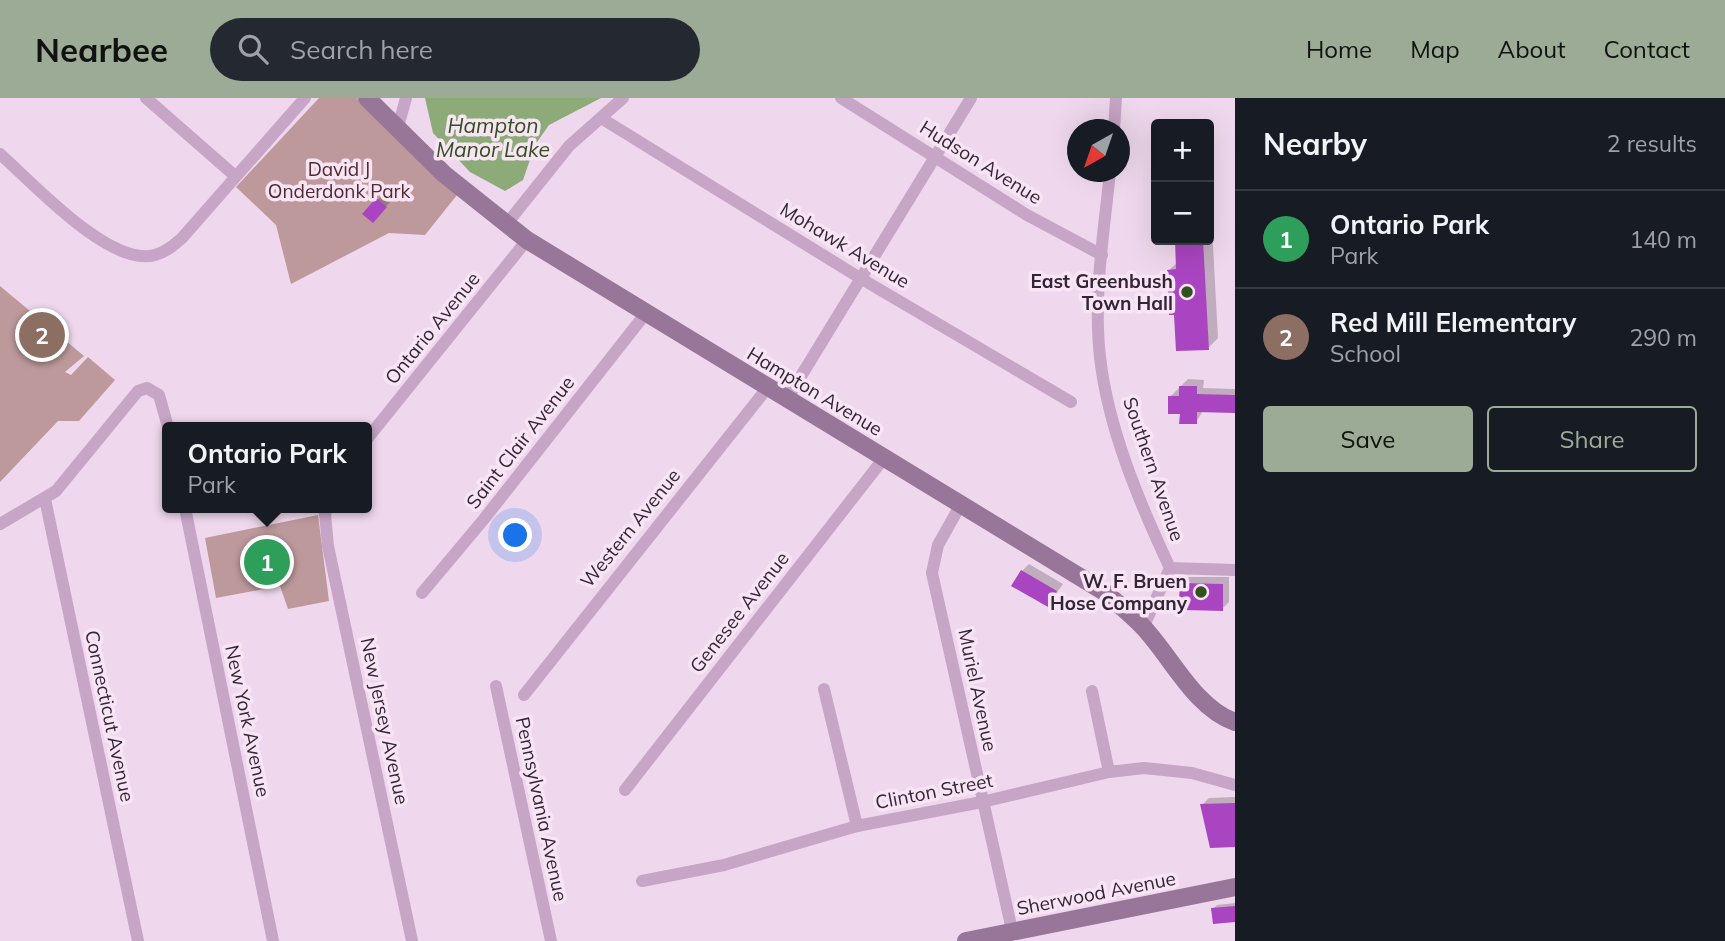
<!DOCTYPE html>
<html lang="en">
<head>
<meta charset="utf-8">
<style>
	body { margin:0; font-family:Mulish,sans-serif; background:#242831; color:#f1f3f6 }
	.controls { position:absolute; right:21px; top:21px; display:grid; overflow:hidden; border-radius:7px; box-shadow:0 7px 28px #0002 }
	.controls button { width:63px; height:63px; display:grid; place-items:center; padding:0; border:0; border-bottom:2px solid #363941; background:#171b24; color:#f1f3f6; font:35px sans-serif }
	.compass { position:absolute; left:1067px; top:21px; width:63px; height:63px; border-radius:50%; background:#171b24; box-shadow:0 7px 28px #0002; rotate:220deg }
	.you { position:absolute; left:516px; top:438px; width:24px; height:24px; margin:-18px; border:5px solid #fff; border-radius:50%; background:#1a73e8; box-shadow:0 0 0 10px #1a73e833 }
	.badge { display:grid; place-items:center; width:46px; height:46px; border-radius:50%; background:#9bab95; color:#fff; font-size:23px; font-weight:700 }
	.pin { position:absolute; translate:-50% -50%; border:4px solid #fff; box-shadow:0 2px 7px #0006 }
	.popup { position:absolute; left:162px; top:324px; width:210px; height:91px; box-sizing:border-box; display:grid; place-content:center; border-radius:7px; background:#171b24; filter:drop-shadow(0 2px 5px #0005); font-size:23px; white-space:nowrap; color:#9ea1a6 }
	.popup b { font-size:26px; color:#f1f3f6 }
	.popup::after { content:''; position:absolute; left:50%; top:100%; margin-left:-14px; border:14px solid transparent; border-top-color:#171b24 }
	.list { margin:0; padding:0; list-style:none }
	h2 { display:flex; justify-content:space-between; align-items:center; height:91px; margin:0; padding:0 28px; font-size:30px }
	h2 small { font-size:23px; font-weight:400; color:#9ea1a6 }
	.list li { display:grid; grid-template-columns:46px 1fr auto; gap:21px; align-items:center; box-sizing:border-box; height:98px; padding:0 28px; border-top:2px solid #363941 }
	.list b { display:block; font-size:26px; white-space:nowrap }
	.list p { margin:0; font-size:23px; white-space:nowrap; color:#9ea1a6 }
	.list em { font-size:23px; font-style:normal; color:#9ea1a6 }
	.actions { display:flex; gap:14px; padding:21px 28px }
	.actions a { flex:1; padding:16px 0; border:2px solid #9bab95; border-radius:7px; text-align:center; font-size:24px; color:#9bab95 }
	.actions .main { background:#9bab95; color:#111 }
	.icon { flex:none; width:38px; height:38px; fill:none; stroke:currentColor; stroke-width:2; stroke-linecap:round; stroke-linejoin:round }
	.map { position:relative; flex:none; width:1235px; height:843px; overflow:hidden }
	header { display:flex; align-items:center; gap:42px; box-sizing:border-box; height:98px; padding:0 35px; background:#9bab95; color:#111 }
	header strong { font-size:33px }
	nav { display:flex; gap:38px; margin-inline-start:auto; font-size:24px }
	.search { width:490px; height:63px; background:#242831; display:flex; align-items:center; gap:18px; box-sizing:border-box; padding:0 24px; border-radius:38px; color:#9ea1a6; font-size:26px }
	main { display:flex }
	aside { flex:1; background:#171b24 }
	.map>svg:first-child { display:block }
	.green { fill:#bd999c }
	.water { fill:#8cab78 }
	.shadow { fill:#0003 }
	.building { fill:#a945c0 }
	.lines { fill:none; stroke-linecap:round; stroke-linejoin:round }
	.street { stroke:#c7a5c6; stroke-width:12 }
	.secondary { stroke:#97769a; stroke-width:18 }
	.poi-dot { fill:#31521e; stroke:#f8e4f5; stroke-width:2.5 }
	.labels { text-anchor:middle; stroke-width:7; stroke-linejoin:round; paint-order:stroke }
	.street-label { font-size:19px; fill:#312633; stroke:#f8e4f5 }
	.park-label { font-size:19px; fill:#4f2b2d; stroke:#f8e4f5 }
	.poi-label { font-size:19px; font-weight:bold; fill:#312633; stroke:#f8e4f5; text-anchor:end }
	.water-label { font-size:21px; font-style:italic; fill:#31521e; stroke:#f8e4f5 }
</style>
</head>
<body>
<header>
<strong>Nearbee</strong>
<div class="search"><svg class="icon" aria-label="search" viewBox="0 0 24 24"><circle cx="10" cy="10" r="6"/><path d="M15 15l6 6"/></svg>Search here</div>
<nav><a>Home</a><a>Map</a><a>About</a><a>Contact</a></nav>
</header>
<main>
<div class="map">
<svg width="1235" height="843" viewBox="0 0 1235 843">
	<rect width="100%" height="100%" fill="#efd8ed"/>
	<!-- green -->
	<g class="green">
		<polygon points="319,0 357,0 457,97 425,137 389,135 291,186 276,127 236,89"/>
		<polygon points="0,188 84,258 65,274 71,277 88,259 115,282 79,323 58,323 0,384"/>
		<polygon points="318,417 329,503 288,511 280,488 216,500 205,440"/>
	</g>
	<!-- water -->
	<polygon class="water" points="425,0 601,0 549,27 535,47 523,82 505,93 470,74 433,35"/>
	<!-- shadow -->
	<g class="shadow">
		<polygon points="382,97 390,104 373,122 365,115"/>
		<polygon points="1209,129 1212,129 1218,240 1208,250 1176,215 1169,172 1178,164 1176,142 1209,142"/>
		<polygon points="1188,281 1204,282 1203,290 1235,291 1235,313 1203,313 1196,324 1181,314 1170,299"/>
		<polygon points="1029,466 1063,486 1048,507 1022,473"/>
		<polygon points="1189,479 1229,479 1229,504 1222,511 1187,501 1182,486"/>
		<polygon points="1235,699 1235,747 1202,707 1209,700"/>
		<polygon points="1235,805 1235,822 1213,811 1217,807"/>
	</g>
	<!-- building -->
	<g class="building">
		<polygon points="376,100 387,109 373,125 362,116"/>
		<polygon points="1175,142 1203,142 1209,252 1176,253 1174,217 1169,217 1167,172 1176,171"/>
		<polygon points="1179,288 1197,288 1197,296 1235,297 1235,315 1197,314 1197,326 1179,326 1180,316 1168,316 1168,298 1179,298"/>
		<polygon points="1021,472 1057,493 1048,509 1011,488"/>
		<polygon points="1180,485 1223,486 1223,513 1185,512 1185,502 1179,502"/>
		<polygon points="1235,705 1235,749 1210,750 1200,706"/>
		<polygon points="1235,808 1235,824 1213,826 1211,810"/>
	</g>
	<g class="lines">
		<!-- street -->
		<g class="street">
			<polyline points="146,0 234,77"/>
			<polyline points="841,0 1027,117 1102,157"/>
			<polyline points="601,20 860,180 1071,304"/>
			<polyline points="398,29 406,0"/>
			<polyline points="1114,32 1116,0"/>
			<path d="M0,56C32,84 110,170 155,157C166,154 174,147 182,140L305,0"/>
			<path d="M1110,74C1104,134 1093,198 1100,259C1108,331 1140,406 1170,470L1143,530"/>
			<polyline points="505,128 569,48 623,0"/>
			<polyline points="787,301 971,0"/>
			<polyline points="367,341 527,142"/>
			<polyline points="45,401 138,843"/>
			<polyline points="961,406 938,447 932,475 1012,832"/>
			<polyline points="185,410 273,843"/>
			<polyline points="327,410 325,416 328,448 412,843"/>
			<polyline points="0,426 56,393 138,293 147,290 159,297 168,329"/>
			<polyline points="1170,470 1235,472"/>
			<polyline points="422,495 484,421 646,215"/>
			<polyline points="496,588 551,843"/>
			<polyline points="824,591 857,728"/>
			<polyline points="1092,593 1109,674"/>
			<polyline points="524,597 768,289"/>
			<polyline points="625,692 884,360"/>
			<polyline points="642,783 724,767 857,728 982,704 1109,674 1144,670 1192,675 1235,687"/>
		</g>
		<!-- secondary -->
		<g class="secondary">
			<path d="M367,0L444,76L527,142L1103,493C1117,505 1132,517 1144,530C1172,560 1195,610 1235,624"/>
			<polyline points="966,843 1235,789"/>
		</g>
	</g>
	<!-- markers -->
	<g class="poi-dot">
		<circle cx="1187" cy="194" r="7"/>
		<circle cx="1201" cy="494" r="7"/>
	</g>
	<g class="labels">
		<!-- street labels -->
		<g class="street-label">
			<text transform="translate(981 64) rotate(32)" y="7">Hudson Avenue</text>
			<text transform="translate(845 147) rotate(31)" y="7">Mohawk Avenue</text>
			<text transform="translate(432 230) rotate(-51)" y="7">Ontario Avenue</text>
			<text transform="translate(815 293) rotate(31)" y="7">Hampton Avenue</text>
			<text transform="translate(520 344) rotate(-52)" y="7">Saint Clair Avenue</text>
			<text transform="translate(1154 371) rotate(71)" y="7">Southern Avenue</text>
			<text transform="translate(630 430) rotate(-51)" y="7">Western Avenue</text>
			<text transform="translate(739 514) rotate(-52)" y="7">Genesee Avenue</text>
			<text transform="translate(978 592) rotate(78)" y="7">Muriel Avenue</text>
			<text transform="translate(110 618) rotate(78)" y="7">Connecticut Avenue</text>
			<text transform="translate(248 623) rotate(78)" y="7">New York Avenue</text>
			<text transform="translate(385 623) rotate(78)" y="7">New Jersey Avenue</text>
			<text transform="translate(934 693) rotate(-11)" y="7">Clinton Street</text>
			<text transform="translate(542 711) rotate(78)" y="7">Pennsylvania Avenue</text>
			<text transform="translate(1096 795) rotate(-11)" y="7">Sherwood Avenue</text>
		</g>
		<!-- park labels -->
		<g class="park-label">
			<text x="339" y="78">David J<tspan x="339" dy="22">Onderdonk Park</tspan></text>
		</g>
		<!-- poi labels -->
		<g class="poi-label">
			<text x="1173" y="190">East Greenbush<tspan x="1173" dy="22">Town Hall</tspan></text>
			<text x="1187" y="490">W. F. Bruen<tspan x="1187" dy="22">Hose Company</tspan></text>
		</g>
		<!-- water labels -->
		<g class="water-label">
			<text x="493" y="35">Hampton<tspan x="493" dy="24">Manor Lake</tspan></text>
		</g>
	</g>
</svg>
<div class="controls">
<button>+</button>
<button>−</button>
</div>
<svg class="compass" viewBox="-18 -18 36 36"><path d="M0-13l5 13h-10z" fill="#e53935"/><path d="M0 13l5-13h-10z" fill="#9ea1a6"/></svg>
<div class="you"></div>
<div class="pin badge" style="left:267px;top:464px;background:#2e9e5b">1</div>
<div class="popup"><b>Ontario Park</b>Park</div>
<div class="pin badge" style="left:42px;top:237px;background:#8d6e63">2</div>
</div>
<aside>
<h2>Nearby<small>2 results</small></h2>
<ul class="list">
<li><span class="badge" style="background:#2e9e5b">1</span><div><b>Ontario Park</b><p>Park</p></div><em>140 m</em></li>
<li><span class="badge" style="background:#8d6e63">2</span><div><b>Red Mill Elementary</b><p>School</p></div><em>290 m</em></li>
</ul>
<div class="actions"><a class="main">Save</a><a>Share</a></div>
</aside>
</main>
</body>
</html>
